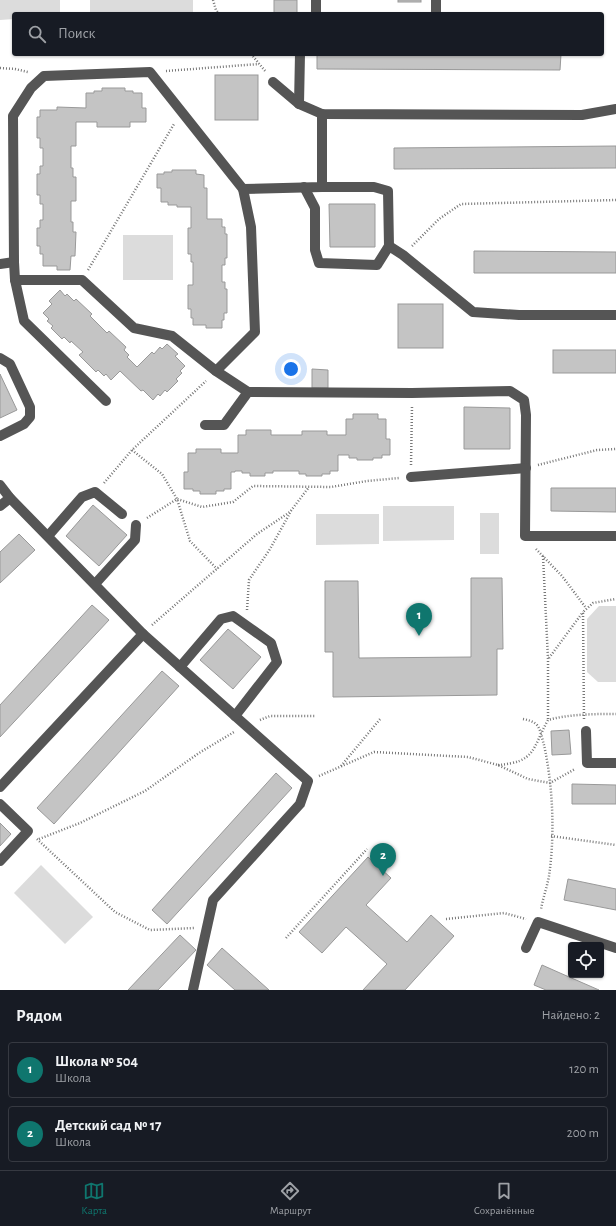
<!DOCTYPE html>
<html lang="ru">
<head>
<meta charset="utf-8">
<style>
	body { margin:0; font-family:"Alegreya Sans",sans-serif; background:#242831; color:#f1f3f6 }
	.controls { position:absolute; right:12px; bottom:12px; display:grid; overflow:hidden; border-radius:4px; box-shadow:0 1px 3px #0004 }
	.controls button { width:36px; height:36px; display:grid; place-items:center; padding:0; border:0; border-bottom:1px solid #363941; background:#171b24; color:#f1f3f6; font:20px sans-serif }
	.you { position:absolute; left:291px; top:369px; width:14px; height:14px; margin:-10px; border:3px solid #fff; border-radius:50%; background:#1a73e8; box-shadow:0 0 0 6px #1a73e833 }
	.badge { display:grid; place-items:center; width:26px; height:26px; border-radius:50%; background:#0f766e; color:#fff; font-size:13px; font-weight:700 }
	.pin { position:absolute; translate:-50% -33px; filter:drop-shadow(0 1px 2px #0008) }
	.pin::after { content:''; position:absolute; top:21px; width:14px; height:12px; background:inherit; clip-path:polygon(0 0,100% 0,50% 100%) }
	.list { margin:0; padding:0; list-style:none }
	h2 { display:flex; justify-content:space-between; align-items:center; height:52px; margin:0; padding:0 16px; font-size:17px }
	h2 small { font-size:13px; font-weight:400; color:#9ea1a6 }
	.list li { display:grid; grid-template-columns:26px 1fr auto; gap:12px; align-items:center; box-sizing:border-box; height:56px; margin:0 8px 8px; padding:0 8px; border:1px solid #363941; border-radius:4px }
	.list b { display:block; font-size:15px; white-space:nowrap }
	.list p { margin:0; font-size:13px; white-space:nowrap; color:#9ea1a6 }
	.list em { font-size:13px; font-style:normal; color:#9ea1a6 }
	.icon { flex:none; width:22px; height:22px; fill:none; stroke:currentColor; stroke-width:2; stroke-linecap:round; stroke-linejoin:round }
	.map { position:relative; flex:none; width:616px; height:990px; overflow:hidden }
	.search { position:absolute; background:#171b24; box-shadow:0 1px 3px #0004; left:12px; right:12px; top:12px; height:44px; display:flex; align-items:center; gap:10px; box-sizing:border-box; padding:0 14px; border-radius:4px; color:#9ea1a6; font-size:15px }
	.sheet { height:180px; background:#171b24 }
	nav { display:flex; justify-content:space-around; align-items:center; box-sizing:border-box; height:56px; border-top:1px solid #363941; background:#171b24; font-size:11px; color:#9ea1a6 }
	nav a { display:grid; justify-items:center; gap:2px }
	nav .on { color:#0f766e }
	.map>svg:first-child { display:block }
	.green { fill:#dcdcdc }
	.building { fill:#c4c4c4; stroke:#999 }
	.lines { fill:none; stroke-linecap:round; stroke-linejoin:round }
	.path { stroke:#777; stroke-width:2.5; stroke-dasharray:1 2; stroke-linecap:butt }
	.minor { stroke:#555; stroke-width:10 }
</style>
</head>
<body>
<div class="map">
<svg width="616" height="990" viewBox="0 0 616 990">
	<rect width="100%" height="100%" fill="#fff"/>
	<!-- green -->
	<g class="green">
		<polygon points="0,0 60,0 60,14 14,14 14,19 0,20"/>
		<rect x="90" y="0" width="103" height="14"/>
		<rect x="123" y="235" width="50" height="45"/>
		<polygon points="383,506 454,506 454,540 383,541"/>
		<rect x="480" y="513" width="19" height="41"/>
		<polygon points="316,514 379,514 379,544 316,545"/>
		<polygon points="599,606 616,606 616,682 598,682 587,672 587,619"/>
		<polygon points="41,865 93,917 65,944 14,893"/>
	</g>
	<!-- building -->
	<g class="building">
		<rect x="274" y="0" width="23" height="14"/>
		<rect x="398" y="0" width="23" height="2"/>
		<polygon points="317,54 561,54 560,70 317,69"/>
		<rect x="215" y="75" width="43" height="45"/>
		<polygon points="102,88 125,88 125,91 133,91 133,93 142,93 142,108 146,108 146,122 130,122 130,127 97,127 97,122 76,122 76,146 71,146 71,168 73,168 73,177 76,177 76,201 71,201 71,222 73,222 73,232 76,232 75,256 71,256 70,270 57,270 57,266 43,266 43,254 40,254 40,246 37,246 37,228 40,228 40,220 43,220 43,204 40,204 40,195 37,195 37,174 40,174 40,166 43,166 43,148 40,148 40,138 37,138 37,117 40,117 40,110 57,110 57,107 86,108 86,93 94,93 94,91 102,91"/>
		<polygon points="616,146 616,168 394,169 394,148"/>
		<polygon points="172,170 196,170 196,174 204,175 204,188 207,188 207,219 222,219 222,227 225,227 225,234 227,234 227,258 225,258 225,265 222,265 222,282 225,282 225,289 227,289 227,313 224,313 224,320 222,320 222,328 206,328 206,325 193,325 193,318 191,318 191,309 188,309 188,285 193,285 193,262 191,262 191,254 188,254 188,228 191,228 191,207 177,207 177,205 168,205 168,202 161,202 161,188 157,188 157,174 164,174 164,172 172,172"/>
		<polygon points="329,204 375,204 375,247 330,247"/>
		<polygon points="474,251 616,252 616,273 474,273"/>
		<polygon points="60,290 65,296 67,294 74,301 76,299 92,314 90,316 107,333 109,331 126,347 124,350 129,355 127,357 137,367 152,352 154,354 160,347 162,349 167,344 178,354 175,356 185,366 180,371 182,373 176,379 178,381 167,392 165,390 160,396 158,394 153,400 143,390 141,391 120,371 111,380 106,374 104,376 98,370 96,372 79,355 83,352 71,341 70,343 64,337 62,339 51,328 53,326 47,321 49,319 43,313 52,304 49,301"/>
		<rect x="398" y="304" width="45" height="44"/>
		<rect x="553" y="350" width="63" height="23"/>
		<polygon points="312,369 328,370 328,388 312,388"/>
		<polygon points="0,374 17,410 0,418"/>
		<polygon points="464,407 510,408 510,449 464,449"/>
		<polygon points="353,414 378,414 378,419 386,419 386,439 390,439 390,455 382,455 382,458 373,458 373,460 357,460 357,458 349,458 349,455 338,455 338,471 330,471 330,474 322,474 322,476 306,476 306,474 299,474 299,471 273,471 273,473 265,473 265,476 250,476 250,473 242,473 242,471 235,471 235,472 231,472 231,489 224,489 224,491 216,491 216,494 200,494 200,491 193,491 193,489 184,489 184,472 188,472 188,453 196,453 196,449 221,449 221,453 238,453 238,435 246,435 246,430 271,430 271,435 302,435 302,431 327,431 327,435 346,435 346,419 353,419"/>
		<polygon points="551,488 616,488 616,512 551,511"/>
		<polygon points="93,505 127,535 99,566 66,536"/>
		<polygon points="19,534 35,550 0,583 0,552"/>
		<polygon points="471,578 502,578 503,649 497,649 497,695 333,697 333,652 325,652 325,581 358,581 359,658 471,657"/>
		<polygon points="92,605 109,620 0,737 0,705"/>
		<polygon points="228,629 261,657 233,689 200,660"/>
		<polygon points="162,671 179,686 54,824 37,808"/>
		<polygon points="569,730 571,754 552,755 551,731"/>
		<polygon points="276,773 292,788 167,924 152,910"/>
		<polygon points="572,784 616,785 616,804 572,804"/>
		<polygon points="0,823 11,834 0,846"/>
		<polygon points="368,857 391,878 366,905 407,942 431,915 454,936 405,990 363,990 387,964 346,927 322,953 299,932"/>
		<polygon points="568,879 616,889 616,910 564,900"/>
		<polygon points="180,935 196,950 179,968 158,990 128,990"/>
		<polygon points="222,948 269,990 235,990 207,965"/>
		<polygon points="542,965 560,973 599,990 546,990 534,985"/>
	</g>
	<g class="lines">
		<!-- path -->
		<g class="path">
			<polyline points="213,0 216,10 219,14"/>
			<polyline points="251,54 266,72"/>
			<polyline points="0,68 15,69 28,72"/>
			<polyline points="166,71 259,64"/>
			<polyline points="412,246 439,219 461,204 616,200"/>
			<polyline points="88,270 174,124"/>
			<polyline points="132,450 162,474 177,499 190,541 217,569"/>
			<polyline points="411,465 412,406"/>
			<polyline points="538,465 597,450 616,449"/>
			<polyline points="104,483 132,450 206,381"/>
			<polyline points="147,518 177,499 202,507 233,502 253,486 331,487 367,481 399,478"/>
			<polyline points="536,549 562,576 586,608"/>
			<polyline points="543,556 548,659 548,720"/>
			<polyline points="247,610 249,580 270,549 290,513"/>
			<polyline points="152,625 257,534 290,512 309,487"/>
			<polyline points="549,658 583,612"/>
			<path d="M523,719C528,720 533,721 537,725C541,730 542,739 544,745C553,786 555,835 549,876C547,887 543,898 541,909"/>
			<polyline points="584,719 583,612 593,603 616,599"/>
			<polyline points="260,720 270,716 315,716"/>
			<path d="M498,765C536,762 532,749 548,720C570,714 593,714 616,714"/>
			<polyline points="341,766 381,718"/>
			<polyline points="319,776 374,752 468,757 498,765 528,779 550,783 575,769"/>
			<polyline points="551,836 616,845"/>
			<polyline points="37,839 115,912 150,930 195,928"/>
			<polyline points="39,839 80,823 145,791 199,753 234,732"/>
			<polyline points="446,919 504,913 526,919"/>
			<polyline points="286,938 367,849"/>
		</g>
		<!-- minor -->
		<g class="minor">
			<polyline points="316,14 316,0"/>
			<polyline points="436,14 436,0"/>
			<polyline points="300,54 299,104 322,114 582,115 616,109"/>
			<polyline points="273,82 299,104"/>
			<polyline points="304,187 315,208 315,250 319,263 377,265 389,246"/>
			<polyline points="322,187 374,187 388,191 389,246 403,255 473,312 519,315 616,315"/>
			<polyline points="243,189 322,187 322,114"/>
			<polyline points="0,264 14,262"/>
			<polyline points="15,280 82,280 134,328 172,336 216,371 248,392 412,393 510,391 524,400 526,415 525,536 616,536"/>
			<polyline points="0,358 10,364 30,407 30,417 24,424 0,436"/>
			<polyline points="106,401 24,321 15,280 14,262 13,116 31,88 44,76 150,72 243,189 251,227 255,332 216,371"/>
			<polyline points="205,425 224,425 248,392"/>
			<polyline points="411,477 526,468"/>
			<polyline points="0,485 10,498 143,634 0,787"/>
			<polyline points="0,506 10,498"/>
			<polyline points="48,536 82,497 95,492 122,514"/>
			<polyline points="95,584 135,540 136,525"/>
			<polyline points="143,634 308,781 300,804 213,900 193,990"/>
			<polyline points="180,667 221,619 233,616 271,643 277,662 235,716"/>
			<polyline points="586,731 587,763 616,763"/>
			<polyline points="0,804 28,831 0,861"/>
			<polyline points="526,948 538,922 616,948"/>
		</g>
	</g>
</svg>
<div class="controls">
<button><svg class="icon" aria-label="locate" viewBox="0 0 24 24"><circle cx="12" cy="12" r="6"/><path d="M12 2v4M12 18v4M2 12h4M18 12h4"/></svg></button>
</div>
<div class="you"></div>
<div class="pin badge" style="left:419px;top:636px">1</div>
<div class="pin badge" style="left:383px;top:876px">2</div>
<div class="search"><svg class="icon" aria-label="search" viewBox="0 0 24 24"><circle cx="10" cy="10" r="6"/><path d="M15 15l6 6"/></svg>Поиск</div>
</div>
<section class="sheet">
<h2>Рядом<small>Найдено: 2</small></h2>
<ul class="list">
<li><span class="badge">1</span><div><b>Школа № 504</b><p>Школа</p></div><em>120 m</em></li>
<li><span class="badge">2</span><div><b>Детский сад № 17</b><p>Школа</p></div><em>200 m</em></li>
</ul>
</section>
<nav>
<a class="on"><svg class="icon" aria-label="map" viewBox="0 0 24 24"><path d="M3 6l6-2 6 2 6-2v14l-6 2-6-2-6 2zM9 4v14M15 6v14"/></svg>Карта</a>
<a><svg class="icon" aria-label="directions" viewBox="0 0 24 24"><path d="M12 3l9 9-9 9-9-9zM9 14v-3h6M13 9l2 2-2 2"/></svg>Маршрут</a>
<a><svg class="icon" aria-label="saved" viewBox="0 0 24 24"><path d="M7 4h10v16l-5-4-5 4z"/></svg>Сохранённые</a>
</nav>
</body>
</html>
